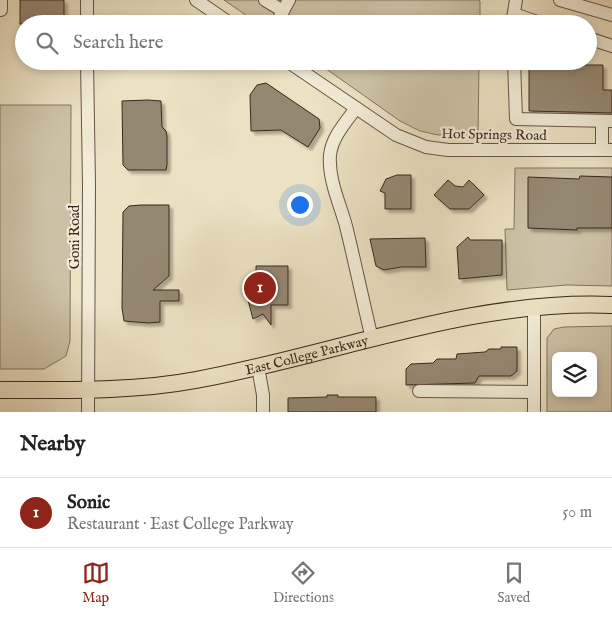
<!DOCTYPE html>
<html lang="en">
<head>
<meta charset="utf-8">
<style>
	body { margin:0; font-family:"IM FELL English",serif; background:#f2f2f2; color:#222 }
	.controls { position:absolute; right:15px; bottom:15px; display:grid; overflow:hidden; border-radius:8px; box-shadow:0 2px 8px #0003 }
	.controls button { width:45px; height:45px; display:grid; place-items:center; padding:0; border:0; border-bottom:1px solid #e0e0e0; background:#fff; color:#222; font:25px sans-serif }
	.you { position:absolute; left:299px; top:204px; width:18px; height:18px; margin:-12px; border:4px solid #fff; border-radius:50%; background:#1a73e8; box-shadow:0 0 0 8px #1a73e833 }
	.badge { display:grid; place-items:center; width:32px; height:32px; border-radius:50%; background:#8f2418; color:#fff; font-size:16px; font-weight:700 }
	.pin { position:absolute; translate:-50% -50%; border:2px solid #fff; box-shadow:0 1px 5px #0006 }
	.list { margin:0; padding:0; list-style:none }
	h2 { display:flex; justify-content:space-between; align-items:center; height:65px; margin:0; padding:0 20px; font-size:21px }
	h2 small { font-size:16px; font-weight:400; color:#767676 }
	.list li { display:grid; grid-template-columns:32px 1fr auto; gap:15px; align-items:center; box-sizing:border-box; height:70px; padding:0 20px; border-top:1px solid #e0e0e0 }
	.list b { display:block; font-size:19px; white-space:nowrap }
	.list p { margin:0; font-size:16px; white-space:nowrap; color:#767676 }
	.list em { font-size:16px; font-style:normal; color:#767676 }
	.icon { flex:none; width:28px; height:28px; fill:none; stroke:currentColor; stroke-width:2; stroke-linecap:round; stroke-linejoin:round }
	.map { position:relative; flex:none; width:612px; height:412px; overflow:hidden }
	.search { position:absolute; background:#fff; box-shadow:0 2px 8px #0003; left:15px; right:15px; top:15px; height:55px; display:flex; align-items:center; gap:12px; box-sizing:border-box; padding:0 18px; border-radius:28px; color:#767676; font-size:19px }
	.sheet { height:135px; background:#fff }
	nav { display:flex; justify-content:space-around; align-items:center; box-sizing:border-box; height:70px; border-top:1px solid #e0e0e0; background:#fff; font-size:14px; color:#767676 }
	nav a { display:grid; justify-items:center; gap:2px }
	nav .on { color:#8f2418 }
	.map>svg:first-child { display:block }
	.green { fill:#cdc2a7; stroke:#827562; fill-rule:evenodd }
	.building { fill:#958873; stroke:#38281d; filter:url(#shadow) }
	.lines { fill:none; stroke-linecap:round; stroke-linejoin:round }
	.minor-casing { stroke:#655646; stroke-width:14 }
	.major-casing { stroke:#38281d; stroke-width:18 }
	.minor { stroke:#f2ecd8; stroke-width:12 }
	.major { stroke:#ebe1c3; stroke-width:16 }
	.labels { text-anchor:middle; stroke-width:4.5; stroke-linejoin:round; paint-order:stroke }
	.street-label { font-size:14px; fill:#38281d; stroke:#f2ecd8 }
</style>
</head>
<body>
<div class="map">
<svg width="612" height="412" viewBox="0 0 612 412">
	<defs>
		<filter id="shadow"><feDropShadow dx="3.5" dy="3.5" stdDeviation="1" flood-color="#0004"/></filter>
	</defs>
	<rect width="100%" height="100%" fill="#ebe1c3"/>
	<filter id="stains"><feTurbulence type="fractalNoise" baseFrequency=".004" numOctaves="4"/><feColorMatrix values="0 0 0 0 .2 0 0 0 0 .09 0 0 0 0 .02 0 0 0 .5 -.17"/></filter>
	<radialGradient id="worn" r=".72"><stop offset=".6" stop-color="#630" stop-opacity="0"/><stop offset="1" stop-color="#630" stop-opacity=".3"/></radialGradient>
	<!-- green -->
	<g class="green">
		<polygon points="224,0 478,0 480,1 480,24 259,24"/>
		<polygon points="315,61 479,61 478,135 438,135 420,131 400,121"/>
		<polygon points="0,105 71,105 70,341 66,356 44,369 0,369"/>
		<polygon points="515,168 612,168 612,286 567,285 507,290 505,229 514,229"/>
		<path d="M612,326V412H547V338L554,329L564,327ZM556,356H593V393H556Z"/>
	</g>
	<!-- building -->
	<g class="building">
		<rect x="20" y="0" width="44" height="24"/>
		<polygon points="529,61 578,61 578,65 603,65 603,90 612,90 612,113 529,111"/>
		<polygon points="266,83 319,119 320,128 308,147 281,130 251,131 250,95 257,85"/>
		<polygon points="148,100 161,101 162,127 166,131 167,137 167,165 166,170 128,170 123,165 122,101"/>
		<polygon points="397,175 411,175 411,209 385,209 385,193 380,191 386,179"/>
		<polygon points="580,176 612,177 612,228 577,228 577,230 528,228 528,177 579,179"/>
		<polygon points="448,180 455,186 463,187 469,180 484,195 469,209 450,209 434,195"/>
		<polygon points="141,205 169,205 169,276 153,290 179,290 179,301 160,301 160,322 149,323 124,321 122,308 123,212 129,206"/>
		<polygon points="468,237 470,240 502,240 502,275 459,279 457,247"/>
		<polygon points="425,238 426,267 401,267 384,270 376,266 370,239"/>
		<polygon points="256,266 288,266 288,305 271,305 271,325 263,314 253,319 245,289 256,289"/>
		<polygon points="501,347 517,347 517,371 511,376 479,376 475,383 406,385 406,369 411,364 433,363 437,359 456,359 457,354 485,352 489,349 501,349"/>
		<polygon points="327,395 338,395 338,397 376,397 376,412 288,412 288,398 327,397"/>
	</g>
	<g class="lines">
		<!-- minor casing -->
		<g class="minor-casing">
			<g id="minor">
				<polyline points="1,0 1,10"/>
				<polyline points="87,0 87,24"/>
				<polyline points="196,0 231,24"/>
				<polyline points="265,0 283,11 276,24"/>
				<polyline points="560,0 612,15"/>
				<polyline points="283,11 289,0"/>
				<polyline points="514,14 543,24"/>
				<polyline points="512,24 516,0"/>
				<polyline points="588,38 612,46"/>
				<polyline points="87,61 89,185 88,412"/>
				<polyline points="287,61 396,135 426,147 448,150 612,150"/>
				<polyline points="514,61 516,119 612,121"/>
				<path d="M356,108C346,122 332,137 330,155C328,179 340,204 346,226C355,263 363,301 372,339"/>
				<polyline points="602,121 602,150"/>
				<polyline points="258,367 263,395 263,412"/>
				<polyline points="419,391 534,392"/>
				<polyline points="534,412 534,307"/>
			</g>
		</g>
		<!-- major casing -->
		<g class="major-casing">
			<g id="major">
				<path id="s1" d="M0,390C65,390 132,392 196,380C335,355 469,299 612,305"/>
			</g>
		</g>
		<!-- minor -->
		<use href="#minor" class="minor"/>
		<!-- major -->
		<use href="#major" class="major"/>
	</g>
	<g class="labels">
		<!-- street labels -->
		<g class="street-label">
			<text transform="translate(494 134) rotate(1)" y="5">Hot Springs Road</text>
			<text transform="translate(74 237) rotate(-90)" y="5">Goni Road</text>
			<text dy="5" stroke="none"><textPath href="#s1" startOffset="310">East College Parkway</textPath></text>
		</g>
	</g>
	<rect width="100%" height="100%" filter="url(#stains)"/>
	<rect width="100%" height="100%" fill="url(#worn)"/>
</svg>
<div class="controls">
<button><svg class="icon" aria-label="layers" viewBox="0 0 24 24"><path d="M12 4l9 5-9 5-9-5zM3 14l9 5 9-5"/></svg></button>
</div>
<div class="you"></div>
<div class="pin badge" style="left:260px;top:288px">1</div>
<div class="search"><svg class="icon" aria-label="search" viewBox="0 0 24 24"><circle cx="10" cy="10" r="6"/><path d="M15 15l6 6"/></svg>Search here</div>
</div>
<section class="sheet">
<h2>Nearby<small></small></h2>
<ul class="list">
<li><span class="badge">1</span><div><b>Sonic</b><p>Restaurant · East College Parkway</p></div><em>50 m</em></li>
</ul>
</section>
<nav>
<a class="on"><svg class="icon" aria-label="map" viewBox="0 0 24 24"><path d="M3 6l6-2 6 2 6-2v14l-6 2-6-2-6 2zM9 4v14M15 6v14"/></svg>Map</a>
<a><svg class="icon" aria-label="directions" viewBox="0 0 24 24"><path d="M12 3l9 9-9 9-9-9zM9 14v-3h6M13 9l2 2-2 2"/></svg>Directions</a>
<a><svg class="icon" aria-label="saved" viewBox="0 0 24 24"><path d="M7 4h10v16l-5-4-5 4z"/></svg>Saved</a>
</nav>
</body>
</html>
